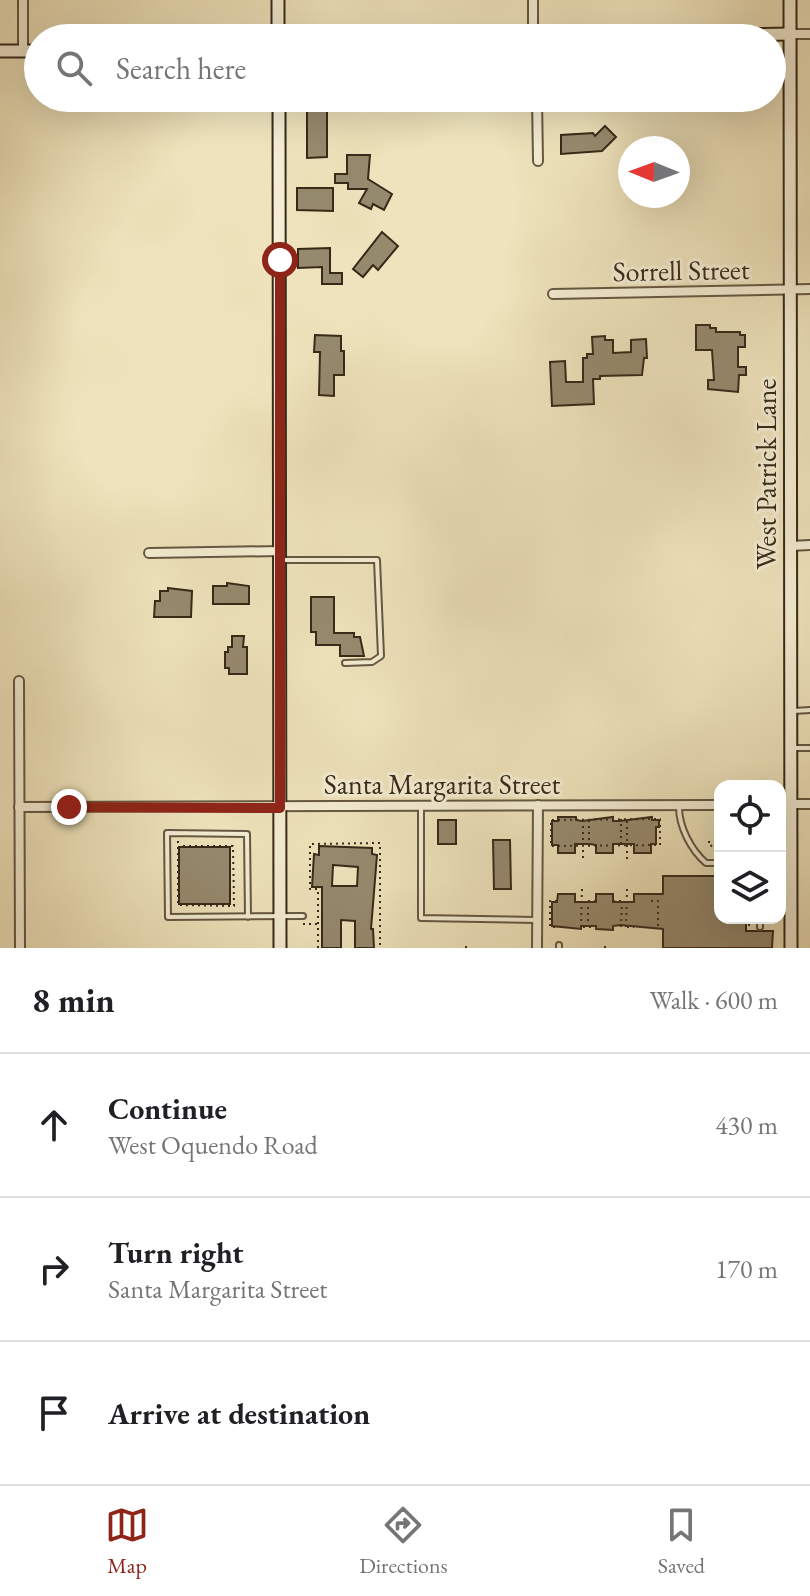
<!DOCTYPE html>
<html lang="en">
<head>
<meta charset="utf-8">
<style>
	body { margin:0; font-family:"EB Garamond",serif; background:#f2f2f2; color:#202124 }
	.controls { position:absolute; right:24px; bottom:24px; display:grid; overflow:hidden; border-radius:16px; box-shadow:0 8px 32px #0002 }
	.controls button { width:72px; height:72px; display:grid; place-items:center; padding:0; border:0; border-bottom:2px solid #e0e0e0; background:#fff; color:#202124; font:40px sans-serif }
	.compass { position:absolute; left:618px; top:136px; width:72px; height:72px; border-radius:50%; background:#fff; box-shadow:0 8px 32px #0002; rotate:271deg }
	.stop { position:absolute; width:24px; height:24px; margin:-18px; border:6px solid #8f2418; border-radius:50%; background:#fff }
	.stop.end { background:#8f2418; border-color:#fff; box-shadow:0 2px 8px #0008 }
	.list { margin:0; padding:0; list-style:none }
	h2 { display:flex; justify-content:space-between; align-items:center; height:104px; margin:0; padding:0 32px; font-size:34px }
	h2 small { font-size:26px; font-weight:400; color:#757577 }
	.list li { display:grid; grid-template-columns:52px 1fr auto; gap:24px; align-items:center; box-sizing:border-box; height:144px; padding:0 32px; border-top:2px solid #e0e0e0 }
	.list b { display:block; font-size:30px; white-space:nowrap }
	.list p { margin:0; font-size:26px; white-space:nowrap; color:#757577 }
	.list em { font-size:26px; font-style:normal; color:#757577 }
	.icon { flex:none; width:44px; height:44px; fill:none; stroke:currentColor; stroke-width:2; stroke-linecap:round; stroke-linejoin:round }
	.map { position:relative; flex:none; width:810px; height:948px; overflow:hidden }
	.search { position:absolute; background:#fff; box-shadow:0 8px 32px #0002; left:24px; right:24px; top:24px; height:88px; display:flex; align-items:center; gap:20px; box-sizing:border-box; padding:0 28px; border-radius:44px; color:#757577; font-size:30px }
	.sheet { height:536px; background:#fff }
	nav { display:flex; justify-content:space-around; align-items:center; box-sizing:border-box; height:112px; border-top:2px solid #e0e0e0; background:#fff; font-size:22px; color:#757577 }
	nav a { display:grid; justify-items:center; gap:4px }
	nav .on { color:#8f2418 }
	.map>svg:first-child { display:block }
	.building { fill:#968a6e; stroke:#372919; stroke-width:2; fill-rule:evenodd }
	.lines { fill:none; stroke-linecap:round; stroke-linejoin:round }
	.lane-casing { stroke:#655842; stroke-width:8 }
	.street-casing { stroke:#655842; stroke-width:12 }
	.secondary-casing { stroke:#372919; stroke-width:15 }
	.path { stroke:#372919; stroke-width:2; stroke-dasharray:2 4; stroke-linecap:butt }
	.lane { stroke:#f4edd3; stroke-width:4 }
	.street { stroke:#f4edd3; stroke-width:8 }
	.secondary { stroke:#f4edd3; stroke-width:11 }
	.route { stroke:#8f2418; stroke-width:10 }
	.labels { text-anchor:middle; stroke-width:6; stroke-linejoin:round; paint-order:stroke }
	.street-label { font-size:28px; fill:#372919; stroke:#f4edd3 }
</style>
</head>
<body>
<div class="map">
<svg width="810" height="948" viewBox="0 0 810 948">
	<rect width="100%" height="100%" fill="#eee3bc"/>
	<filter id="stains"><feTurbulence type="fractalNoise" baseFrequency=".0025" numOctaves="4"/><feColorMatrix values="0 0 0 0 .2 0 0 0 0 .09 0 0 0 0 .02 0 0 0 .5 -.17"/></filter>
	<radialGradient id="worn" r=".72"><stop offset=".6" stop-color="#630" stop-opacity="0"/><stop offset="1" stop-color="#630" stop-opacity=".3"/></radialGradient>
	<!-- building -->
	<g class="building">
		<polygon points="307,98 327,98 327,157 307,158"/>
		<polygon points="605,126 616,137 602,151 561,154 561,135 593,133 595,136"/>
		<polygon points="347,155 370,155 368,179 392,194 384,210 373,204 371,209 359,203 367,189 348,189 348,183 335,183 335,174 347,174"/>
		<polygon points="297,188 333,188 333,211 297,210"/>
		<polygon points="382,232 398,246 378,270 373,265 363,277 353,269"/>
		<polygon points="330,248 330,273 342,273 342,284 322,284 322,267 298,268 298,249"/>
		<polygon points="696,325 710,325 710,328 716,328 716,332 740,332 740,335 745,335 745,347 738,347 738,367 746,367 746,375 739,375 738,392 708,389 708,380 714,380 712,350 696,350"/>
		<polygon points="315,335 341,336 341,351 344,351 344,375 334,375 334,396 319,395 320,352 314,352"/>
		<polygon points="605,336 605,340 613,340 613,353 631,352 631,340 646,339 647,358 644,358 642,375 600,376 600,379 593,379 594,404 552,406 550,362 565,361 566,382 583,382 583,358 587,358 587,354 593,354 592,337"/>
		<polygon points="227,583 249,586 249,604 213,604 213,586 227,586"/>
		<polygon points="168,588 192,591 191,617 154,617 155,601 160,601 160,591 168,591"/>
		<polygon points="311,597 334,597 334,633 354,633 354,637 360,637 364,656 340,656 340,645 316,645 316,632 311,632"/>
		<polygon points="232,636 244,636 243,647 247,647 247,674 229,674 229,668 225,668 225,652 228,652 228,647 232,647"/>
		<polygon points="558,817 576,817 576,820 582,821 613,817 613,821 620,821 652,817 652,820 659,820 659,827 656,827 656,844 651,844 651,853 634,853 634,844 613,844 613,853 596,853 596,845 590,844 575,844 575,853 558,853 558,845 552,845 552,821 558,821"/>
		<rect x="438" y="820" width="18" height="24"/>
		<polygon points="493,840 510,840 511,889 494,889"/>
		<path d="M319,846L372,848V854L377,855L371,929H373L374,948H355V921L341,920V948H322V887H312L314,854L319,855ZM333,865L358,867L357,886H332Z"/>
		<rect x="179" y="847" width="51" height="57"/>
		<polygon points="663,876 720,876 720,918 746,918 746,931 773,931 772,948 663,948 663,929 620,925 613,926 613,930 596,929 596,926 581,926 581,929 552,926 552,902 557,902 558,894 575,894 575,902 596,902 596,894 613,894 613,902 634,902 634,894 663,894"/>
	</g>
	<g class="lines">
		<!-- lane casing -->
		<g class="lane-casing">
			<g id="lane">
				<polyline points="283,560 377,560 381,656 372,662 345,663"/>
				<polyline points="793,711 810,710"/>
				<polyline points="792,748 810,748"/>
				<polyline points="421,806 421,918 537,920"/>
				<path d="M679,807C679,827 691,850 706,863H720"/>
				<polyline points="248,917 247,834 167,833 168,917 303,916"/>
				<polyline points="760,927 760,918"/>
				<polyline points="559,945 559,948"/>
			</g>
		</g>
		<!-- street casing -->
		<g class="street-casing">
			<g id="street">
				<polyline points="23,0 23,51"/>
				<polyline points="533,0 533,38"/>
				<polyline points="790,34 810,34"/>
				<polyline points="537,98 538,161"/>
				<polyline points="553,294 810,289"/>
				<polyline points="790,546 810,545"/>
				<polyline points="149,553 280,551"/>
				<polyline points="19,681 20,948"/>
				<polyline points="780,804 810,804"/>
				<polyline points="19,807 720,805"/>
				<polyline points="537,948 538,805"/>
			</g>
		</g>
		<!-- secondary casing -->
		<g class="secondary-casing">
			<g id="secondary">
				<polyline points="790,0 791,948"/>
				<polyline points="278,38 278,0"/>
				<polyline points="540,38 790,34"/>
				<polyline points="0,51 38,51"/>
				<polyline points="279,98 280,948"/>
			</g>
		</g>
		<!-- path -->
		<g class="path">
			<polygon points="660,819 660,845 551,846 551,820"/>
			<polyline points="583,820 583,859"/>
			<polyline points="589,820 589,844"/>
			<polyline points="627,821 627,860"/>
			<polyline points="178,841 178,905 234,906 233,846 179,846"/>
			<polyline points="621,844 621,819"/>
			<polyline points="720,850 720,842 708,842 715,850 720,850"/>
			<polyline points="557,901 550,901 550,927 558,927"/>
			<polyline points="588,901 596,901"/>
			<polyline points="613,901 621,901"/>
			<polyline points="651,901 658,901 658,927"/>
			<polyline points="749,918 749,929"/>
			<polyline points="303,924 317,924"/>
			<polyline points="581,927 582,889"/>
			<polyline points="583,927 596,927"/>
			<polyline points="588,927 588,901"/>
			<polyline points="621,927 622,901"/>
			<polyline points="626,927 627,889"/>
			<polyline points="627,927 634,927"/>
			<polyline points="318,948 318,889 310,889 310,844 380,843 380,948"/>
			<polyline points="466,948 466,943"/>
			<polyline points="605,948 605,945"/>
		</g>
		<!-- lane -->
		<use href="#lane" class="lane"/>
		<!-- street -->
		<use href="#street" class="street"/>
		<!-- secondary -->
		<use href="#secondary" class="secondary"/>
	</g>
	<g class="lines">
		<!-- route -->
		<polyline class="route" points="69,807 280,808 280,260"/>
	</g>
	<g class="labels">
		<!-- street labels -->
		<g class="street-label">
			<text transform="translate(681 270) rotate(-1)" y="10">Sorrell Street</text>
			<text transform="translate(766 474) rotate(-90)" y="10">West Patrick Lane</text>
			<text x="442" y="794">Santa Margarita Street</text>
		</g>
	</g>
	<rect width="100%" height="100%" filter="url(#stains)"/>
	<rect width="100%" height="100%" fill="url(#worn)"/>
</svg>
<div class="controls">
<button><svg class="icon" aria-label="locate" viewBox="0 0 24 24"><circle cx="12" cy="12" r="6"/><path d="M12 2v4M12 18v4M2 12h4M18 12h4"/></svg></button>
<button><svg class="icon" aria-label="layers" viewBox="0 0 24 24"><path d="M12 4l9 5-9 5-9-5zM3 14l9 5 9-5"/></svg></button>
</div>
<svg class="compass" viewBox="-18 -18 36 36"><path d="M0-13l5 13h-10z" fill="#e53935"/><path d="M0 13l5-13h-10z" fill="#757577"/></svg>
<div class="stop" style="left:280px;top:260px"></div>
<div class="stop end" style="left:69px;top:807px"></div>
<div class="search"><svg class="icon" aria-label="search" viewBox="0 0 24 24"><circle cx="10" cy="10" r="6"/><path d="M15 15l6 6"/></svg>Search here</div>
</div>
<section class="sheet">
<h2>8 min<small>Walk · 600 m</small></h2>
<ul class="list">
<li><svg class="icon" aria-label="ahead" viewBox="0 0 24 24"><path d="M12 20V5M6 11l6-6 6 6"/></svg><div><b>Continue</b><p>West Oquendo Road</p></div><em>430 m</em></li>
<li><svg class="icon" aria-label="right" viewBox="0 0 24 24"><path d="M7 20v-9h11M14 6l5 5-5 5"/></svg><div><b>Turn right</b><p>Santa Margarita Street</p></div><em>170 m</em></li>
<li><svg class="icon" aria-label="arrive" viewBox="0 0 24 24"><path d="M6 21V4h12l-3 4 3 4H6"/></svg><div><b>Arrive at destination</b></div></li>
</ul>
</section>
<nav>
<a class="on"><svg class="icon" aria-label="map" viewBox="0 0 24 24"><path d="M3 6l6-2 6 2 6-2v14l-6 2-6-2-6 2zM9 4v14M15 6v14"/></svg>Map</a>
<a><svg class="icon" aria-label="directions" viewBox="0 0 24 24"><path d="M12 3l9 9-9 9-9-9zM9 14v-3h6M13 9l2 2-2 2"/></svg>Directions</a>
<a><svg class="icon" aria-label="saved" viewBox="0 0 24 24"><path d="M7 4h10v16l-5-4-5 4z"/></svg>Saved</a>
</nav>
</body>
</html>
